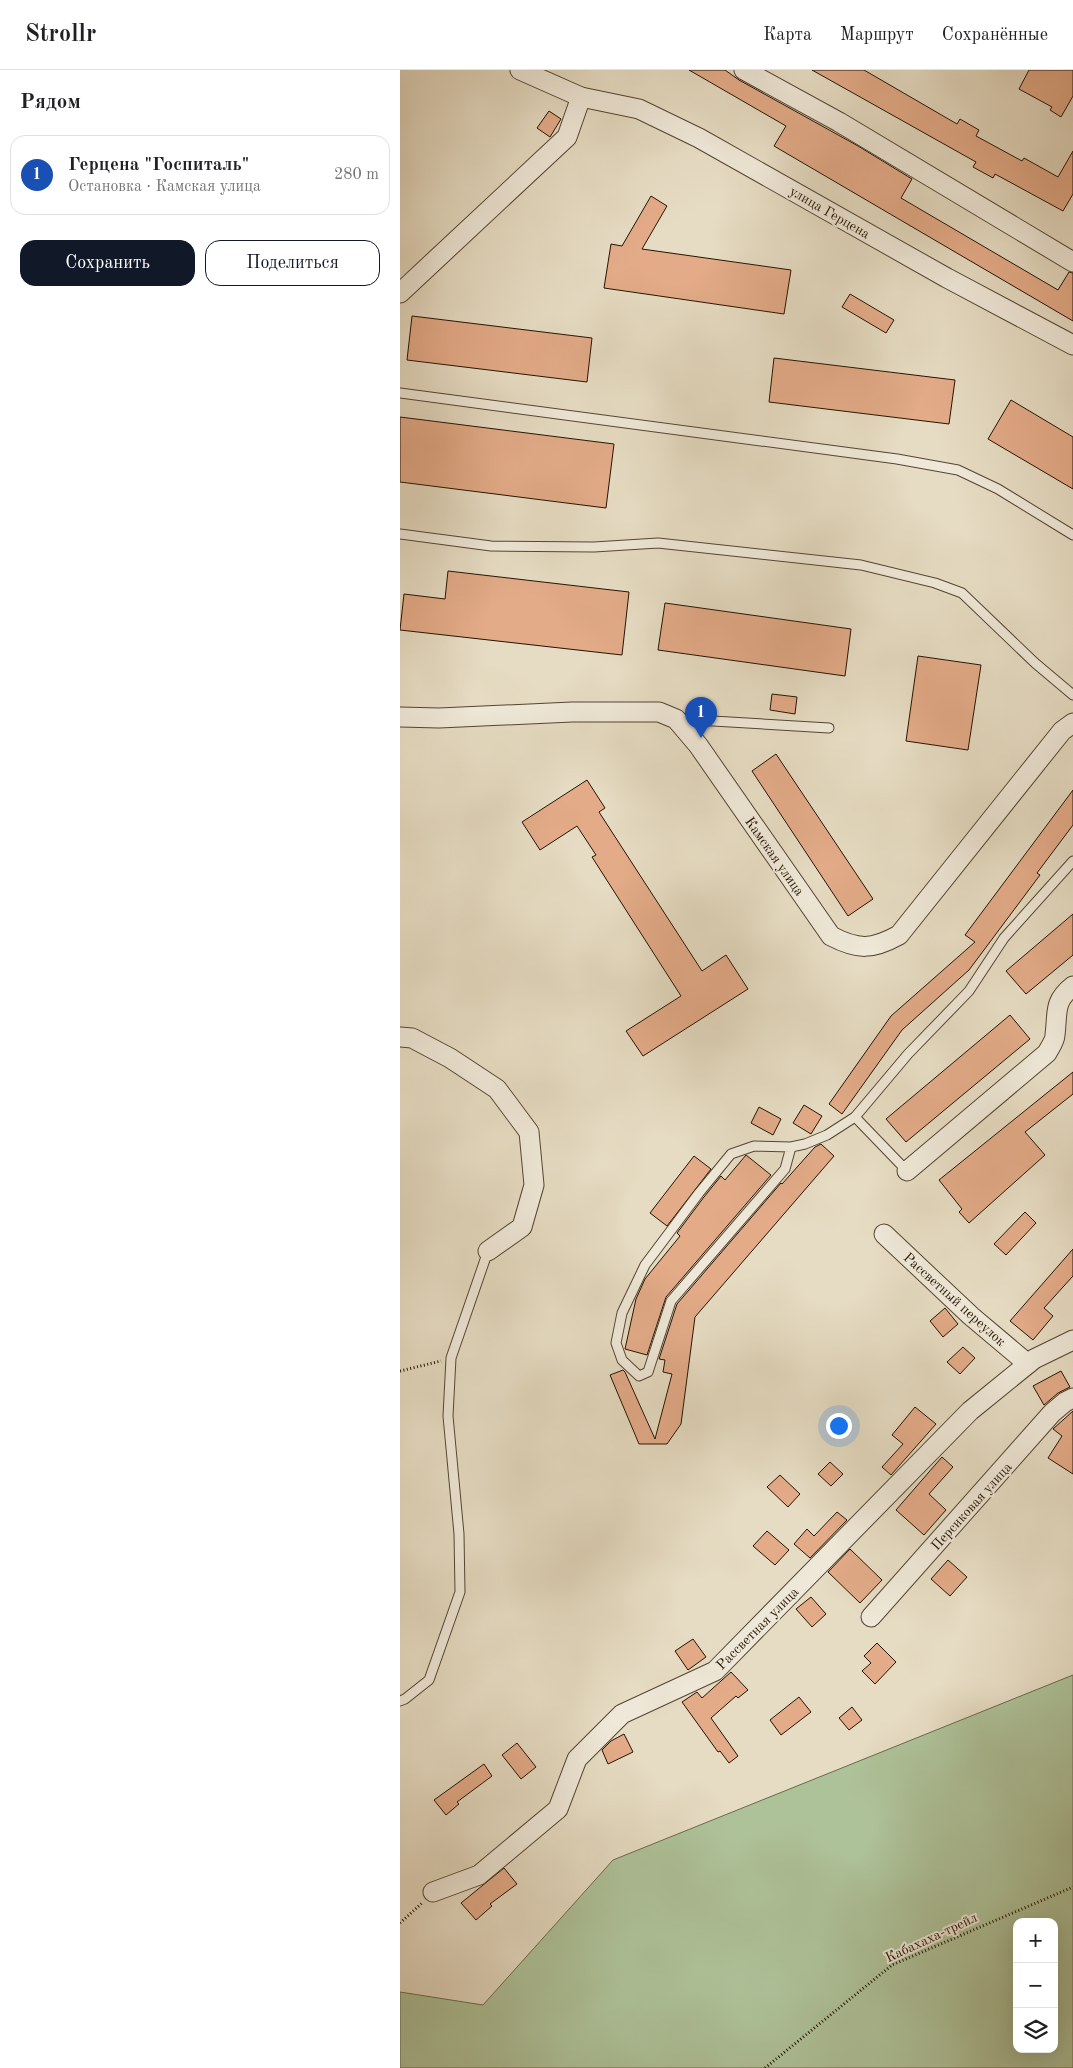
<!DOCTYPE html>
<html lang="ru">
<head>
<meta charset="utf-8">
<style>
	body { margin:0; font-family:"Old Standard TT",serif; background:#f6f6f6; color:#202124 }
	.controls { position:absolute; right:15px; bottom:15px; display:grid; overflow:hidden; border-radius:10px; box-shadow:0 5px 20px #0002 }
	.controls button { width:45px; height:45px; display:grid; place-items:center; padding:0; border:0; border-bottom:1px solid #e0e0e0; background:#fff; color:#202124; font:25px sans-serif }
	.you { position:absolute; left:438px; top:1355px; width:18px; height:18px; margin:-12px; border:4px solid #fff; border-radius:50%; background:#1a73e8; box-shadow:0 0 0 8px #1a73e833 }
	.badge { display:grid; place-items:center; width:32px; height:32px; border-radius:50%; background:#111827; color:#fff; font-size:16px; font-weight:700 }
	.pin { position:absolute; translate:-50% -41px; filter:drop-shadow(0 1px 2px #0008) }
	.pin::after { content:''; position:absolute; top:26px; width:18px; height:15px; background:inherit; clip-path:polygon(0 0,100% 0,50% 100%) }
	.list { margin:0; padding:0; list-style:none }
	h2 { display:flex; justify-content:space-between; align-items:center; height:65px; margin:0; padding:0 20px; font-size:21px }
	h2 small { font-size:16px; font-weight:400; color:#757577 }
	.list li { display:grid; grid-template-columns:32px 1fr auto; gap:15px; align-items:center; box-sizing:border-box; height:80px; margin:0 10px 10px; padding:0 10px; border:1px solid #e0e0e0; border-radius:15px }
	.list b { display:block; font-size:19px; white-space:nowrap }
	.list p { margin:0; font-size:16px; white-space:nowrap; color:#757577 }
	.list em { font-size:16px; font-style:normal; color:#757577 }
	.actions { display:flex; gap:10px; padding:15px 20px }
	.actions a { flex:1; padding:11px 0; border:1px solid #111827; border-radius:15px; text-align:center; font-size:18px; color:#111827 }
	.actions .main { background:#111827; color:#fff }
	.icon { flex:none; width:28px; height:28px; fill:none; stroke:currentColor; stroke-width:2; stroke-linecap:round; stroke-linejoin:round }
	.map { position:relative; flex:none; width:673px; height:1998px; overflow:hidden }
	header { display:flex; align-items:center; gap:30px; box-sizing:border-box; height:70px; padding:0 25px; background:#fff; border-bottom:1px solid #e0e0e0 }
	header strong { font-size:24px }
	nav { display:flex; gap:28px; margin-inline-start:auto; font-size:18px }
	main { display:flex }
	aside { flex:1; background:#fff }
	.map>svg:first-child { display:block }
	.green { fill:#aec299; stroke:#696a4e; fill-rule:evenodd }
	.building { fill:#e3ab88; stroke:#241302 }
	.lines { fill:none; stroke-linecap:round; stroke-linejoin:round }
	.lane-casing { stroke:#544532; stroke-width:11 }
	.street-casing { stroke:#544532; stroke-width:21 }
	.path { stroke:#241302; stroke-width:3; stroke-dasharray:1 2.5; stroke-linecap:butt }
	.lane { stroke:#efe8d8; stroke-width:9 }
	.street { stroke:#efe8d8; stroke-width:19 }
	.labels { text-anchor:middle; stroke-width:4; stroke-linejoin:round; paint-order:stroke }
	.street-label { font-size:14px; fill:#241302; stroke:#efe8d8 }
</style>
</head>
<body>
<header>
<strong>Strollr</strong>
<nav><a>Карта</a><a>Маршрут</a><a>Сохранённые</a></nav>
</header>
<main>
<aside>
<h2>Рядом<small></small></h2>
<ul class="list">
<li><span class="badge" style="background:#1a4fb4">1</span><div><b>Герцена &quot;Госпиталь&quot;</b><p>Остановка · Камская улица</p></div><em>280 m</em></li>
</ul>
<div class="actions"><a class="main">Сохранить</a><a>Поделиться</a></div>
</aside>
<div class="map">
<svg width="673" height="1998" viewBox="0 0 673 1998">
	<rect width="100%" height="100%" fill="#e6dcc3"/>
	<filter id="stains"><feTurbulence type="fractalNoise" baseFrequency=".004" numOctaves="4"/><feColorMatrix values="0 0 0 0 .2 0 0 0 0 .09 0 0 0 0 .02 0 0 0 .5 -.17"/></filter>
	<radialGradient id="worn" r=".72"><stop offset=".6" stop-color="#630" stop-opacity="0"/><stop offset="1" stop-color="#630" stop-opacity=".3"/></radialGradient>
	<!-- green -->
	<path class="green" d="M673,1605V1998H0V1922L83,1935L213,1790ZM617,1852H654V1979H617Z"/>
	<!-- building -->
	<g class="building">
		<polygon points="289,0 325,0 339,10 458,76 512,109 501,128 658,220 669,202 673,203 673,251 374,76 386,56"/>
		<polygon points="412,0 464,0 557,54 560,49 579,60 576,66 622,91 624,88 658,107 673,81 673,124 663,141 595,104 593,108 573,97 576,92"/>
		<polygon points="629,0 673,0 673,26 661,47 650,40 652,37 619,19"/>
		<polygon points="149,41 161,49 150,67 137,58"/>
		<polygon points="251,126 267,136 242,179 391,200 384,244 204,218 211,174 222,176"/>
		<polygon points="450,224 494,250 486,263 442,237"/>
		<polygon points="12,246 192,268 187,312 7,290"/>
		<polygon points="374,288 555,310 549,354 369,332"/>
		<polygon points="611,330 673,367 673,419 588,369"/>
		<polygon points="0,347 214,374 206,438 0,412"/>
		<polygon points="48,501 229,522 222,585 0,560 4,524 45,529"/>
		<polygon points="265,533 451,559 445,606 258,580"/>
		<polygon points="518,586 581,595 568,680 506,671"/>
		<polygon points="372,624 397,627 395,644 370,640"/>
		<polygon points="376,684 473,829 448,846 352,701"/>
		<polygon points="187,710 205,738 199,742 302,901 326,885 348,919 243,986 226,961 281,926 192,787 196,785 177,756 140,780 122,752"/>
		<polygon points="673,720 673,755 637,803 640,805 569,900 502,960 442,1044 429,1034 491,946 575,872 565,865"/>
		<polygon points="673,844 673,885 626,924 606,901"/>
		<polygon points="610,945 630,969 506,1072 486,1049"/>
		<polygon points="673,1002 673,1024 625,1062 645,1085 569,1153 559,1142 562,1139 539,1110"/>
		<polygon points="404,1035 422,1046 411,1064 393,1053"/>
		<polygon points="359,1037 381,1049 373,1065 351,1053"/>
		<polygon points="421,1074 434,1086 295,1247 281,1354 267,1374 239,1374 210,1305 223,1300 225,1302 255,1369 272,1304 263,1302 265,1290 259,1289 277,1234 381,1113 382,1114 415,1077"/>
		<polygon points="346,1085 371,1105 266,1227 247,1285 225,1279 236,1229 245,1209 280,1166 277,1163 304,1127 321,1106 325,1110"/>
		<polygon points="294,1086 311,1099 267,1156 250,1143"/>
		<polygon points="625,1142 636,1153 606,1185 594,1174"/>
		<polygon points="673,1179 673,1206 644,1238 653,1246 633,1270 610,1251"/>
		<polygon points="545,1238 558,1254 543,1267 530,1251"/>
		<polygon points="563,1277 575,1288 560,1304 547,1292"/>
		<polygon points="661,1301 670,1317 658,1323 644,1335 633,1316"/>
		<polygon points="515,1337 536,1354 491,1405 482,1397 503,1374 492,1365"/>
		<polygon points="673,1341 673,1404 648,1388 662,1366 653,1359"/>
		<polygon points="542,1387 553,1397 529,1424 546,1440 524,1465 496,1440"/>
		<polygon points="430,1392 443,1404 431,1416 418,1404"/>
		<polygon points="380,1405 400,1424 388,1437 367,1417"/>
		<polygon points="437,1442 447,1450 410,1488 394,1474 407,1459 414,1466"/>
		<polygon points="367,1461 389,1480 375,1495 353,1476"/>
		<polygon points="450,1479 482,1510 460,1533 428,1502"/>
		<polygon points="548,1490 567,1507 550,1526 531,1509"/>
		<polygon points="411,1527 426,1544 412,1557 396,1539"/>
		<polygon points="293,1569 306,1587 288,1600 275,1581"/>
		<polygon points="477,1573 496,1592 475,1614 462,1601 471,1593 464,1586"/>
		<polygon points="331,1602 348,1620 338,1628 336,1626 311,1648 338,1686 329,1693 320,1681 318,1682 282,1632 297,1622 302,1628"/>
		<polygon points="399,1627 411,1642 381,1665 370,1650"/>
		<polygon points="452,1637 462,1650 449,1660 439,1648"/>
		<polygon points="224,1664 233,1682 208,1694 202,1680 211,1671"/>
		<polygon points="117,1673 136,1697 121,1709 102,1685"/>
		<polygon points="84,1694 92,1706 57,1732 59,1734 46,1745 34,1730"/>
		<polygon points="104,1798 117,1814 90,1834 92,1836 76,1850 61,1833"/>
	</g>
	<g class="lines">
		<!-- lane casing -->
		<g class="lane-casing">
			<g id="lane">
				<polyline points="0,323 497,389 558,400 598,419 673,465"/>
				<polyline points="0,464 91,476 194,477 258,473 461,495 535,513 562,523 635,593 673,625"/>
				<polyline points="279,649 429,658"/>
				<polyline points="455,1047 507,1101"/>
				<polyline points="391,1077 385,1099 271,1231 248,1302 239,1306 222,1290 216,1273 222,1243 245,1195 299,1123 331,1084 354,1076 391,1077 405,1074 427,1065 455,1047 508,984 569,921 604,868 673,791"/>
				<polyline points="0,1631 5,1629 29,1610 60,1522 59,1464 48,1346 51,1288 88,1181"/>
			</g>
		</g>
		<!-- street casing -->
		<g class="street-casing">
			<g id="street">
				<polyline points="120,0 181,27 239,39 299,68 547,208 673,275"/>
				<polyline points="344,0 439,52 673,192"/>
				<polyline points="0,223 167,67 181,27"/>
				<path d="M0,647L39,648L172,642H259L276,649L298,675L431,866C458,880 472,880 499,865L662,661L673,653"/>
				<polyline points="0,967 12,968 50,988 97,1019 129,1062 134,1115 122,1157 88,1181"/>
				<path d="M507,1101L647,983C650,977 655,971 655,965C658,942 653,932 673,916"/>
				<polyline points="484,1164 571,1246 628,1294"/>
				<polyline points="471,1547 652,1343 665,1332 673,1328"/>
				<polyline points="33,1822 79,1805 158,1739 177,1689 222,1644 315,1601 570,1341 634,1289 673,1270"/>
			</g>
		</g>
		<!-- path -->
		<g class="path">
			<polyline points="0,1301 41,1291"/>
			<polyline points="0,1853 22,1833"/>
			<polyline points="365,1998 492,1895 673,1817"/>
		</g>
		<!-- lane -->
		<use href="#lane" class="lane"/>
		<!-- street -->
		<use href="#street" class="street"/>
	</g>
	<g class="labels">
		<!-- street labels -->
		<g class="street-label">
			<text transform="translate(430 142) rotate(30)" y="5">улица Герцена</text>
			<text transform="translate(375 786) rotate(55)" y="5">Камская улица</text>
			<text transform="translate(555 1229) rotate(42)" y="5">Рассветный переулок</text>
			<text transform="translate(571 1436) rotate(-48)" y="5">Персиковая улица</text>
			<text transform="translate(357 1558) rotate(-45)" y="5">Рассветная улица</text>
			<text transform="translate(531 1867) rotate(-25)" y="5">Кабахаха-трейл</text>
		</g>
	</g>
	<rect width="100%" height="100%" filter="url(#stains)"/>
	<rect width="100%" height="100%" fill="url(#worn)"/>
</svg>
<div class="controls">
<button>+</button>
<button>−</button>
<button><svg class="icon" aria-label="layers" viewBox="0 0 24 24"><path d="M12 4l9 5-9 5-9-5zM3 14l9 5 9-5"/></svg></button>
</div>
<div class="you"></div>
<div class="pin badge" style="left:301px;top:668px;background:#1a4fb4">1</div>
</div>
</main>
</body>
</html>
